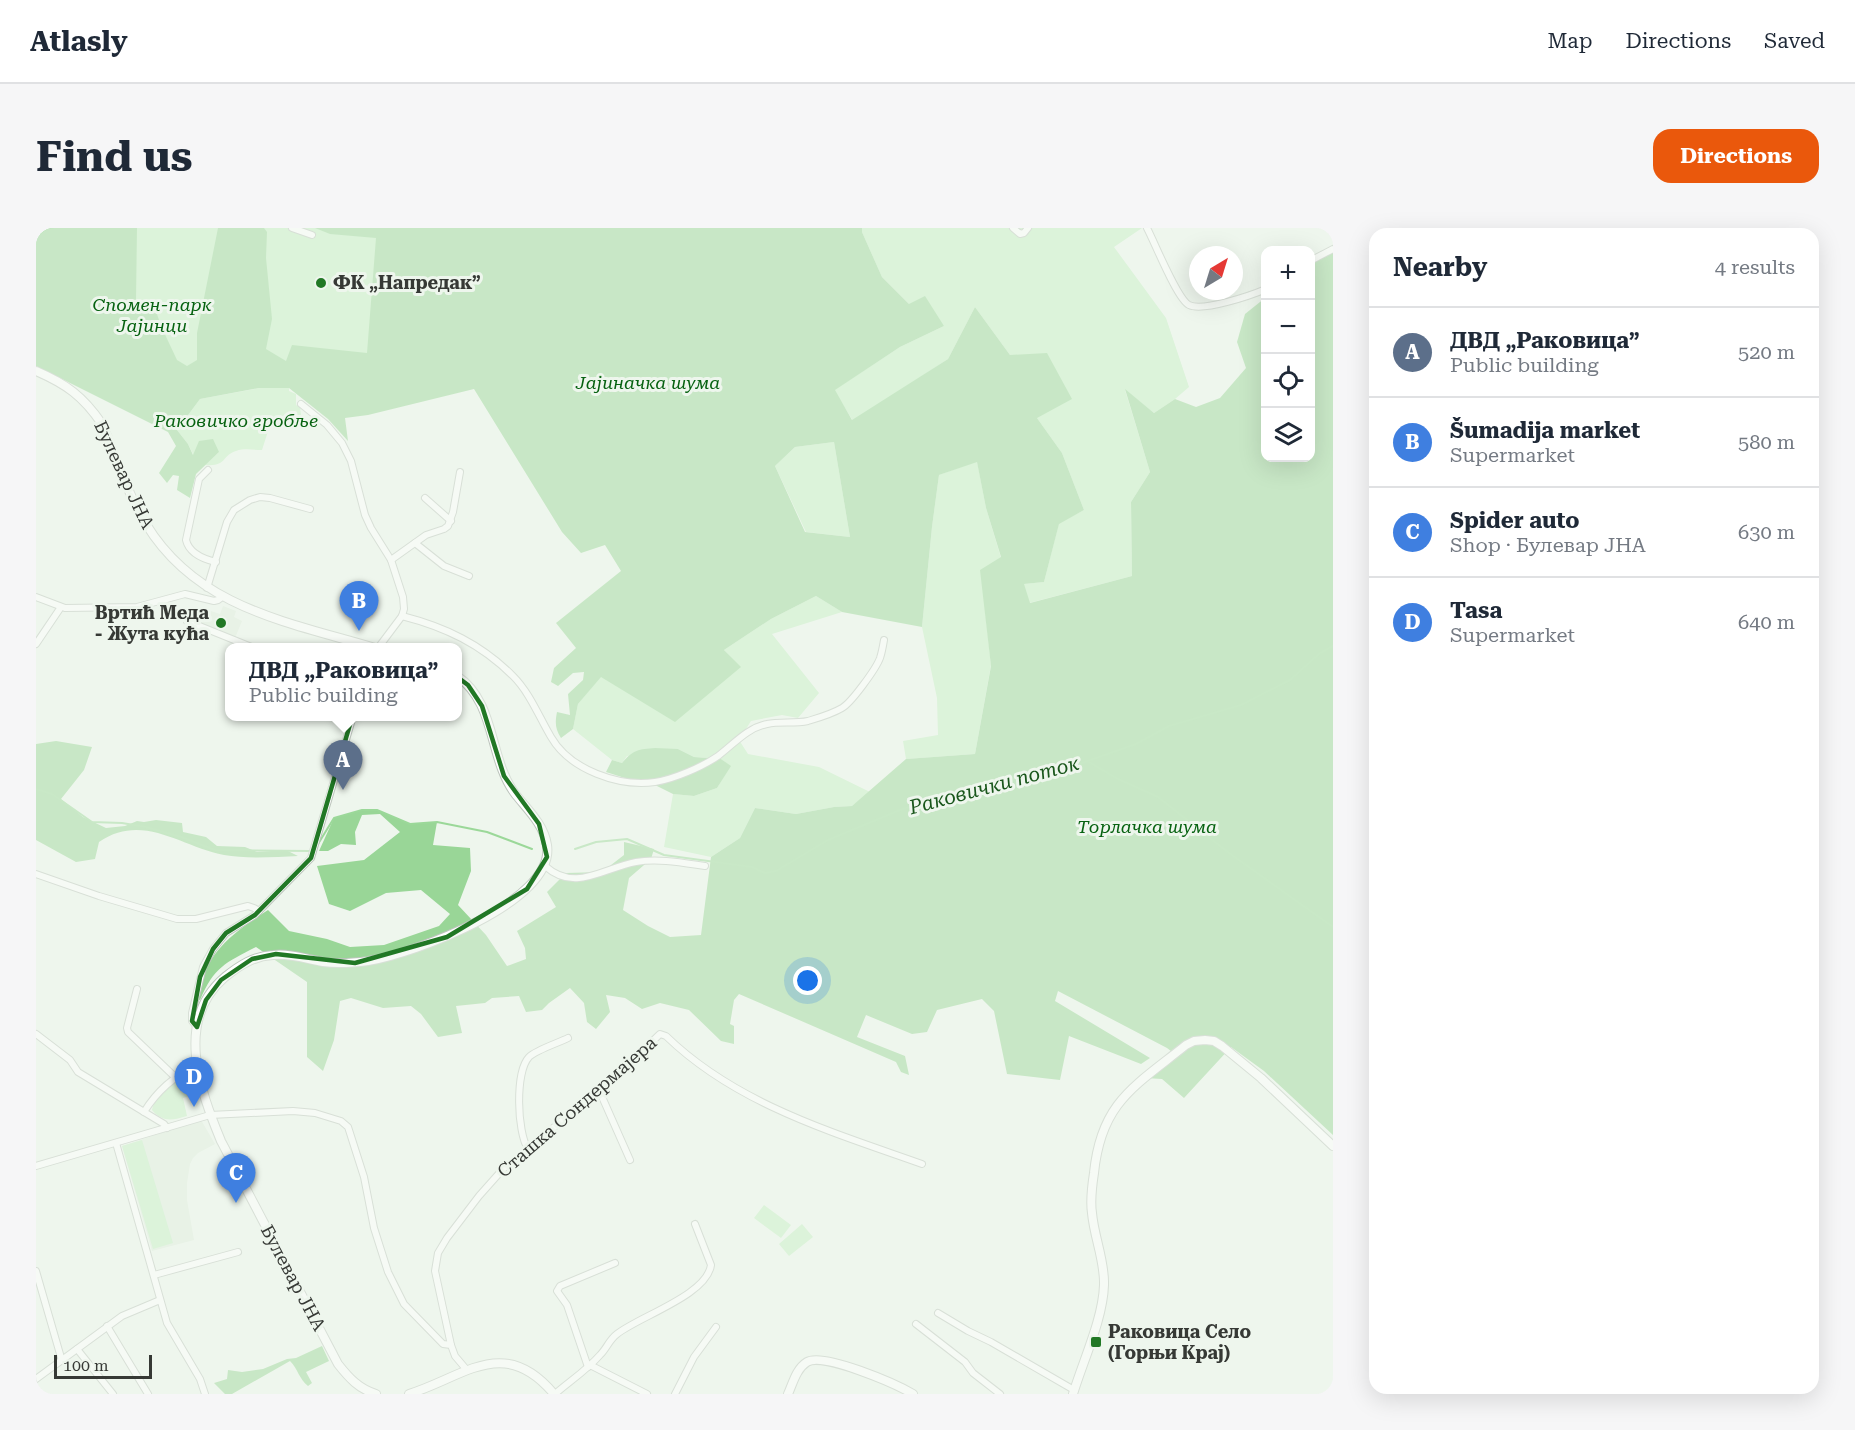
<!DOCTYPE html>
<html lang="en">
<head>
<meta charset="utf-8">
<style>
	body { margin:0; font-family:"Roboto Serif",serif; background:#f6f6f7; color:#1f2937 }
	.controls { position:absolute; right:18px; top:18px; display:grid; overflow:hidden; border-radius:12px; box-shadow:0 6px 24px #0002 }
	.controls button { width:54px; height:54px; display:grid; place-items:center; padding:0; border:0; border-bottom:2px solid #e0e1e3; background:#fff; color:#1f2937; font:30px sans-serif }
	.compass { position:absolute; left:1153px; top:18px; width:54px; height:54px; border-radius:50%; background:#fff; box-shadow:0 6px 24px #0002; rotate:38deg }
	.scale { position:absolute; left:18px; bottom:15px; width:98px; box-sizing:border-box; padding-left:6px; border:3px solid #363935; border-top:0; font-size:16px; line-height:21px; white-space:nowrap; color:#363935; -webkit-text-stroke:4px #eef6ed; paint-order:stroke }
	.you { position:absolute; left:772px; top:753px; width:21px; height:21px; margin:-15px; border:4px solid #fff; border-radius:50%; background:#1a73e8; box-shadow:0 0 0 9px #1a73e833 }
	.badge { display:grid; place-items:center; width:39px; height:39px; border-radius:50%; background:#ea580c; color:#fff; font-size:20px; font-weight:700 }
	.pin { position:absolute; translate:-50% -50px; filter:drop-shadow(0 2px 3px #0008) }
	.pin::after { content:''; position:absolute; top:32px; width:21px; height:18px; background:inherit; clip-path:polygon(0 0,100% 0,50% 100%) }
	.popup { position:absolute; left:189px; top:415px; width:237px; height:78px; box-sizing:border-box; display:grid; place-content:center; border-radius:12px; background:#fff; filter:drop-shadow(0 2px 4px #0005); font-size:20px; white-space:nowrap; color:#747a83 }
	.popup b { font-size:22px; color:#1f2937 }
	.popup::after { content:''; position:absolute; left:50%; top:100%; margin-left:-12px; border:12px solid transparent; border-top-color:#fff }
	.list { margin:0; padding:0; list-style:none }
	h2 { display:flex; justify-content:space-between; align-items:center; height:78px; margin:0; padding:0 24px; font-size:26px }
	h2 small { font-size:20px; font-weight:400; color:#747a83 }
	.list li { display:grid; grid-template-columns:39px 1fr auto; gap:18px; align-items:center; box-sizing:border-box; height:90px; padding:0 24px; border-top:2px solid #e0e1e3 }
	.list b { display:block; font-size:22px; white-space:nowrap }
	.list p { margin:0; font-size:20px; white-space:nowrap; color:#747a83 }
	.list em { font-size:20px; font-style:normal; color:#747a83 }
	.icon { flex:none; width:33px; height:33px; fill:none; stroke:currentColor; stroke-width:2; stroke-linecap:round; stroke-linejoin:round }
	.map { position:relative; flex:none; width:1297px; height:1166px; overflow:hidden; border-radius:18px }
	header { display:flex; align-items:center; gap:36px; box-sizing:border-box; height:84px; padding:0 30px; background:#fff; border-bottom:2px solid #e0e1e3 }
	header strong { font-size:28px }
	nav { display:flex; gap:33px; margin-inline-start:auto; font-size:21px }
	.intro { display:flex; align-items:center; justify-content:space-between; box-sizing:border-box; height:144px; padding:0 36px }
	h1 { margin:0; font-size:42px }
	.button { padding:15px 27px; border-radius:18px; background:#ea580c; color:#fff; font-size:21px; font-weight:700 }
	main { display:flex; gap:36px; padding:0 36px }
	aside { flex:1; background:#fff; border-radius:18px; box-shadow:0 6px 24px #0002 }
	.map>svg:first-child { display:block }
	.built { fill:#dfedde }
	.green { fill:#c5efc3 }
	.forest { fill:#99d697; fill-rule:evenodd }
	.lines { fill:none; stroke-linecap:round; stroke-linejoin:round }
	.stream { stroke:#9bd899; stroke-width:2 }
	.street-casing { stroke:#bdc5bd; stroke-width:8 }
	.secondary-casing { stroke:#bdc5bd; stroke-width:10 }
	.street { stroke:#fff; stroke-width:6 }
	.secondary { stroke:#fff; stroke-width:8 }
	.marked { fill:none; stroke:#217825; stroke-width:4.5; stroke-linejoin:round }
	.poi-dot { fill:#217825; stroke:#eef6ed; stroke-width:2 }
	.labels { text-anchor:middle; stroke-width:6; stroke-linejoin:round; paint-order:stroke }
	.poi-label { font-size:18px; font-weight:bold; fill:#363935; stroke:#eef6ed; text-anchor:start }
	.park-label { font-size:18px; font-style:italic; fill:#076211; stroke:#eef6ed }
	.street-label { font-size:18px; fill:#363935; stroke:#eef6ed }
	.water-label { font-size:20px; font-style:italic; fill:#1a571c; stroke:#eef6ed }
</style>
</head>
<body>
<header>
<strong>Atlasly</strong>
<nav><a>Map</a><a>Directions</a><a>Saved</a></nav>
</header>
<div class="intro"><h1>Find us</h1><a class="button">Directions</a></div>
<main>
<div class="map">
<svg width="1297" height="1166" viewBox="0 0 1297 1166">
	<rect width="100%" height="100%" fill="#eef6ed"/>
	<!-- built -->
	<g class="built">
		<polygon points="187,378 200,383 198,389 206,393 199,410 163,397 169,381 184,386"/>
		<polygon points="165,892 179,916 162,925 157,930 154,936 151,955 151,972 158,1012 116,1023 86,918"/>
	</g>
	<!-- green -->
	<g class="green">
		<polygon points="0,0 640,0 531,116 247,152 110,182"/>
		<polygon points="826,0 1106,0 1078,19 1130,90 1153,159 1139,171 1118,185 1089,162 1114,244 1095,274 1096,348 993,375 987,356 1008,354 1023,295 1048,282 1026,225 1001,190 974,127 939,79 912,131 817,193 798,162 864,119 908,98 873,76 846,49 826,4"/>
		<path d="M235,158L253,160V163L260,166V177L264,179L265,187L261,188L262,201L234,197L226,222C217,222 209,220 200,223C186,227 191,239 169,237L183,224L158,228L152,216L141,202L164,171Z"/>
		<polygon points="798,214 814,309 770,304 739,238 759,219"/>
		<polygon points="941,233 950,280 965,330 949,381 955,437 939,526 870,531 867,513 902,507 901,470 886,399 896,299 903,247"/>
		<polygon points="780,368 806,384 736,406 783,465 762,490 746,487 715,493 703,512 712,526 783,539 834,564 816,578 798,579 760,586 719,580 704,610 675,629 628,619 637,566 658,568 681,560 694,538 685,531 658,529 642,521 591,528 586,535 576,532 537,501 542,476 565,448 704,439 688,422 735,391"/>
		<path d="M156,843L160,866L147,870L151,888C137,892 127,895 116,882C120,863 140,852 156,843Z"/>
		<polygon points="106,912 137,1015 117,1021 86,918"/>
		<polygon points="728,977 755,997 745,1010 718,990"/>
		<polygon points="766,996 777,1009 753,1028 743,1016"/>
	</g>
	<!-- forest -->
	<g class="forest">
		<path d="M0,0H101L100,72L118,77L125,98L141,132L151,138L161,132V105L182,0H228L231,4L230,30L236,91L230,121L250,133L256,117L331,125L340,10L294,6L279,0H826V4L846,49L873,76L889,68L908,98L864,119L799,162L816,192L912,131L939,79L974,127L1011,125L1036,171L1001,190L1026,225L1048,282L1023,296L1008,354L988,356L994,375L1096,348L1095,274L1114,244L1089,161L1118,185L1139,171L1160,179L1184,170L1210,140L1201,114L1209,86L1229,70L1230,230H1274L1275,36L1297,24V907L1228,843L1195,819L1148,870L1126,851L1109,850L1140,827L1131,820L1022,763L1019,773L1114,830L1105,836L1033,808L1024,852L971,846L958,783L946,771L901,782L891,804L876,806L830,787L821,809L869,828L873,847L865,844L860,834L703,766L698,772L694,796L698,798V816L685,813L653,782L624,775L606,781L589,770L570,767L574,784L560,801L551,794L548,775L534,760L513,775L506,782L490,784L483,768L456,770L449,775L420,778L426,805L402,809L385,786L375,778L347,780L315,770L304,773L298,812L287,843L271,829V754L220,719C189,735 178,739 164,772L161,771C163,764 164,755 167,748C178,718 207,698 232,682L253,703L291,711L314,719L348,717L403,698L414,686L385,662L350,665L314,683L293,676L281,638L328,632L364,604L344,586L326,587L319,604L320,617L305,616L292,623H283L298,590L326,582H341L374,596L401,594L397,617L434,620L435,643L422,677L450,707L471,738L490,731L489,720L481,703L520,679L511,664L530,645L566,644L588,627V614L618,621L615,631L593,650L587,682L612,698L634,709L665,707L675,629L704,610L719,580L760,586L798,579L816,578L870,531L939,526L955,438L944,342L965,329L950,280L941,234L903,247L896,299L886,399L806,384L780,368L735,391L688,422L705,439L639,494L565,449L542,476L537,501L525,510C519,501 519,494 521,484L534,487L532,466L547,452L548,444L537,445L522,458L515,454L518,440L540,420L520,395L585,343L569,317L545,325L526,304L438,161L332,187L309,190L312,213L292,191L253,160H223L164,171L141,202L152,216L157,227L163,213L177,211L183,224L160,246L154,270L141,262L143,248L137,247L131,255L123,245L140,218L132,204L0,138ZM798,214L814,309L769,304L739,238L759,219Z"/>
		<path d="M20,513L56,519L48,542L25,571L47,589L70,600L89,598L101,593L108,594L120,592L146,595L147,604L170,609L181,618L209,619L221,624L250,622L262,628C240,629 209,631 188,627C145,619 107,584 63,614L59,631L40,634L0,612V516Z"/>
		<path d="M619,520L642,521L658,529L685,531L695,538L681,560L658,568L637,566L611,553L595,552L570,544L576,532L586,535C597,522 603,521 619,520Z"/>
		<path d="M286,1118L293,1133L270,1144L276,1155L272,1158C263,1151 262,1141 254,1133L196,1166H189L178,1155L191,1151L192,1142L206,1144L227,1141L251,1131L260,1130Z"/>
	</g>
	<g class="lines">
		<!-- stream -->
		<g class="stream">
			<polyline points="1051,533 1082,551 1122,569 1193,625 1297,699"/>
			<polyline points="0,561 16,566 56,594 86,595 110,599 145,609 179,622 274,623"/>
			<polyline points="282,616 298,590 326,582 341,582 374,596 401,594 451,604 496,621"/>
			<polyline points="539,621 560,614 591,611 628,627 716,639 729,645 740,643 792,612 864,582 953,554 1029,541 1100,516 1133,498 1205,477 1254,452 1284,425 1297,418"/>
		</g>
		<!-- street casing -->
		<g class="street-casing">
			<g id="street">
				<polyline points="256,0 276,7"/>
				<polyline points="977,0 984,6 988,5 992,0"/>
				<path d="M1111,0C1119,15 1141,71 1153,77C1167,84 1216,67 1230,61"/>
				<polyline points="1274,33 1297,21"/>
				<polyline points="265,176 291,197 306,215 315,233 329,287 335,300 355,332 367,369 368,381 366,388 342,420"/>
				<path d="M172,242L163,251L150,312C153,325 167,331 180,334"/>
				<polyline points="389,270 415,293"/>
				<polyline points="379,315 408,338 433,348"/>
				<polyline points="355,332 390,307 408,301 412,298 417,284 424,244"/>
				<polyline points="171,360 191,294 198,282 214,272 224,269 234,270 274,281"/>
				<polyline points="0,369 29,380 101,379 149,366 178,373 182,372 186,369"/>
				<path d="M366,388C409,399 445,416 477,448C494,465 503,489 515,509C534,542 583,559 619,554C638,551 666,539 682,528C698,516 711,500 731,496C744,493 758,496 772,493C782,490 796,486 806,480C815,475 840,441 844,430C846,424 847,418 848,412"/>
				<polyline points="151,393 218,420"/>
				<polyline points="0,416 25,379"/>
				<path d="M509,638C539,665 567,640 600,634C622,630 648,635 669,638"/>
				<polyline points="0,646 63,668 141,691 160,691 212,678 218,680 223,683"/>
				<polyline points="101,761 91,800 92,804 139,849"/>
				<polyline points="161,799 156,793 156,785 167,739 177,721 190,705 219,687 275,630 317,488"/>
				<polyline points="0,806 34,832 42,844 128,896 131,900"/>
				<polyline points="563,862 594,932"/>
				<path d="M108,884C121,863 138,848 160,838"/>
				<polyline points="80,915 131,1095 164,1151 169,1166"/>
				<path d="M492,921C481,904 479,844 493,829C500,822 522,815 532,810"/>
				<polyline points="0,938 174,887 257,883 279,885 305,893 312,899 313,902 328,949 338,1000 352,1044 368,1076 407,1116 415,1117 419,1128 430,1141"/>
				<polyline points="0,1043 26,1133"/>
				<polyline points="118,1047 202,1024"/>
				<polyline points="902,1085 932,1103 955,1114 1038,1162"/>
				<polyline points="880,1096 929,1134 937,1145 964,1166"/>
				<polyline points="71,1098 112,1166"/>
				<path d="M415,1117L399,1043L402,1025L411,1010L443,968L467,941L578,850L624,806L630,808C700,876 796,904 886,936"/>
				<polyline points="41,1121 77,1166"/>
				<polyline points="554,1137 611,1166"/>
				<polyline points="552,1139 531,1077 521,1063 524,1058 579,1035"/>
				<polyline points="0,1151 86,1088 124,1072"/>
				<path d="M519,1166C534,1153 551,1142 564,1127C571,1120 573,1112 581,1106C604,1088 671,1067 675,1037L659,996"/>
				<polyline points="639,1166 658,1129 680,1099"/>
			</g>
		</g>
		<!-- secondary casing -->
		<g class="secondary-casing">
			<g id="secondary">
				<path d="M0,143C30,156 47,168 66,196C80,228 91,265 110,296C161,380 252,394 339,420"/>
				<path d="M340,1166C323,1161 313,1150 302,1136L185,913C164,862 138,792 189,749C204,737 218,728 237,727C254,725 270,731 287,734C301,736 317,735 332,733C376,726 520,674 511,617C508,597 492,582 480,567C452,531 461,475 421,448"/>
				<path d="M373,1166C428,1149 468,1106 518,1166"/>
				<path d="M752,1166C757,1155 760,1141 771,1134C787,1124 860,1156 877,1166"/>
				<path d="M1037,1166C1047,1133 1067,1091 1068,1057C1069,1033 1058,1009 1056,985C1054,972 1056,958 1058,945C1065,874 1099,858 1150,817L1158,813L1169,812L1178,813L1186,818L1225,850L1297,918"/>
			</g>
		</g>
		<!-- street -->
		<use href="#street" class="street"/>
		<!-- secondary -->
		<use href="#secondary" class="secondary"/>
	</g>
	<!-- marked area -->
	<path d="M0 0H1297V1166H0ZM341,420L409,440L432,457L446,478L468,548L503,596L511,629L491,661L411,709L319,735L240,726L216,731L185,752L170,772L161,799L156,793L164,749L177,721L190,705L219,687L275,630L331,438Z" fill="#eef6ed" fill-opacity=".55" fill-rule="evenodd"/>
	<path class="marked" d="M341,420L409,440L432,457L446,478L468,548L503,596L511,629L491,661L411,709L319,735L240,726L216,731L185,752L170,772L161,799L156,793L164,749L177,721L190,705L219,687L275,630L331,438Z"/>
	<!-- markers -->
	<g class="poi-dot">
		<circle cx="285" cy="55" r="6"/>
		<circle cx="185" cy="395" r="6"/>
		<rect x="1054" y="1108" width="12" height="12" rx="3"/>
	</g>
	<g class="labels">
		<!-- poi labels -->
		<g class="poi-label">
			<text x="297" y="61">ФК „Напредак”</text>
			<text x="173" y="391" text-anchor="end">Вртић Меда<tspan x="173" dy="21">- Жута кућа</tspan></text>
			<text x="1072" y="1110">Раковица Село<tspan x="1072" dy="21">(Горњи Крај)</tspan></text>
		</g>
		<!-- park labels -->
		<g class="park-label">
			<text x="116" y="83">Спомен-парк<tspan x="116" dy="21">Јајинци</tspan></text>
			<text x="612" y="161">Јајиначка шума</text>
			<text x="200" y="199">Раковичко гробље</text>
			<text x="1111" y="605">Торлачка шума</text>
		</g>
		<!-- street labels -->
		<g class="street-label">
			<text transform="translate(88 247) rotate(65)" y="6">Булевар ЈНА</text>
			<text transform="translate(541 879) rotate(-41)" y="6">Сташка Сондермајера</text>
			<text transform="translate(257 1050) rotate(62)" y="6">Булевар ЈНА</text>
		</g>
		<!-- water labels -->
		<g class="water-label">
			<text transform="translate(958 557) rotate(-15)" y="7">Раковички поток</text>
		</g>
	</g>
</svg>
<div class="controls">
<button>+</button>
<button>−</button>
<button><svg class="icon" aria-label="locate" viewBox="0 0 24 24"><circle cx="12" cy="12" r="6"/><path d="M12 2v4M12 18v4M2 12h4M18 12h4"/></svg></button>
<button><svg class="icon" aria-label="layers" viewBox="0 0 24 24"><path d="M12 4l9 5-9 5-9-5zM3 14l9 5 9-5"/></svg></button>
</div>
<svg class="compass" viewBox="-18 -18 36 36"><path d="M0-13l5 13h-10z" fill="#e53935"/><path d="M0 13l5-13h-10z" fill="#747a83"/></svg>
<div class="scale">100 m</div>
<div class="you"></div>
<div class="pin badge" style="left:307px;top:562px;background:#5c6f8a">A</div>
<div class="popup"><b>ДВД „Раковица”</b>Public building</div>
<div class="pin badge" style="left:323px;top:403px;background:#3f7fe0">B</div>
<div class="pin badge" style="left:200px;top:975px;background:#3f7fe0">C</div>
<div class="pin badge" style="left:158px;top:879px;background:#3f7fe0">D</div>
</div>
<aside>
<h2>Nearby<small>4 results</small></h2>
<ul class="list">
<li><span class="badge" style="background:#5c6f8a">A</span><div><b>ДВД „Раковица”</b><p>Public building</p></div><em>520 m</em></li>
<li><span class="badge" style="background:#3f7fe0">B</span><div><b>Šumadija market</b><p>Supermarket</p></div><em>580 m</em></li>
<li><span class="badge" style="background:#3f7fe0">C</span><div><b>Spider auto</b><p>Shop · Булевар ЈНА</p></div><em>630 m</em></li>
<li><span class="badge" style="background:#3f7fe0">D</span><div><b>Tasa</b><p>Supermarket</p></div><em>640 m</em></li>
</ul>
</aside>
</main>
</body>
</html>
